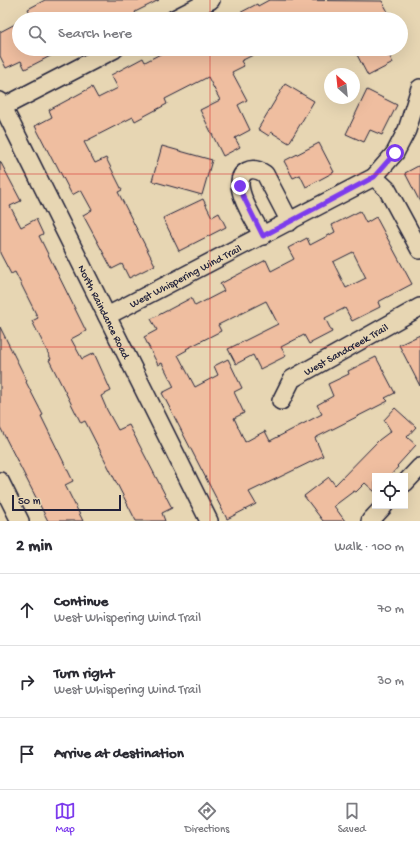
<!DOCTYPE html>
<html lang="en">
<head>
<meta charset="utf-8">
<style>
	body { margin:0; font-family:"Gochi Hand",sans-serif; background:#f7f7f7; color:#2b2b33 }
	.controls { position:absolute; right:12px; bottom:12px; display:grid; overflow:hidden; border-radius:0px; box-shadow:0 4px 16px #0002 }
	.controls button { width:36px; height:36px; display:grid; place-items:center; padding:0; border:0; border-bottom:1px solid #e1e1e2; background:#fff; color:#2b2b33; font:20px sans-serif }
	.compass { position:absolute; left:324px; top:68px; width:36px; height:36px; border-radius:50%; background:#fff; box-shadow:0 4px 16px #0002; rotate:333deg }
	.scale { position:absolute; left:12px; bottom:10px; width:109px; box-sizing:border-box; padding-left:4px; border:2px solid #22223b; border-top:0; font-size:11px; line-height:14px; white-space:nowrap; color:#22223b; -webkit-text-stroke:3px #e7d6b3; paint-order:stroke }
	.stop { position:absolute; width:12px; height:12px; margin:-9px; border:3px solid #7c3aed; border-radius:50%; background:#fff }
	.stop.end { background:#7c3aed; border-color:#fff; box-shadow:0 1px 4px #0008 }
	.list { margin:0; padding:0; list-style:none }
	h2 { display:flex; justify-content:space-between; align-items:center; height:52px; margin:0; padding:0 16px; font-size:17px }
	h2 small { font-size:13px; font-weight:400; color:#7c7c81 }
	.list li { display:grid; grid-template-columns:26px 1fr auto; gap:12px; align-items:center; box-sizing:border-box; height:72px; padding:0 16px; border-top:1px solid #e1e1e2 }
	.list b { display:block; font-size:15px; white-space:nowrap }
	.list p { margin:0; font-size:13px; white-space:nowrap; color:#7c7c81 }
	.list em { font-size:13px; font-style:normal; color:#7c7c81 }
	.icon { flex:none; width:22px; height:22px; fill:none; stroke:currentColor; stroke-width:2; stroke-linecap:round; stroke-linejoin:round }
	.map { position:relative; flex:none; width:420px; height:521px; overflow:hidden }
	.search { position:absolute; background:#fff; box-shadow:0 4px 16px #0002; left:12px; right:12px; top:12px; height:44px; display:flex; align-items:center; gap:10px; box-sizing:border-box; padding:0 14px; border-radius:22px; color:#7c7c81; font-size:15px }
	.sheet { height:268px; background:#fff }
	nav { display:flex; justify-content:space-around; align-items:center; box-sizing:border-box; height:56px; border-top:1px solid #e1e1e2; background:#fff; font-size:11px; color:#7c7c81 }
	nav a { display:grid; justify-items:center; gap:2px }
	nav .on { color:#7c3aed }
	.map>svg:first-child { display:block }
	.building { fill:#efbea0; stroke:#22223b; fill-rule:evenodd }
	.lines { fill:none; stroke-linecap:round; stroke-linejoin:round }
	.street-casing { stroke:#22223b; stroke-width:20 }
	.street { stroke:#e7d6b3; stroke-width:17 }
	.route { stroke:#7c3aed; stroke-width:5 }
	.grid { fill:none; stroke:#d62828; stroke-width:1; stroke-opacity:0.55 }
	.labels { text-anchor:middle; stroke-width:3; stroke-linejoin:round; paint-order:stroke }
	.street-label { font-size:11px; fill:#22223b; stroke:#e7d6b3 }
</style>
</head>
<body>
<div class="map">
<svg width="420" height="521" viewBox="0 0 420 521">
	<rect width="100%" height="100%" fill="#e7d6b3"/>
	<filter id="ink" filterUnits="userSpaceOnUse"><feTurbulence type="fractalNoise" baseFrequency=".025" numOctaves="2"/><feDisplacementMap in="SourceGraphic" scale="8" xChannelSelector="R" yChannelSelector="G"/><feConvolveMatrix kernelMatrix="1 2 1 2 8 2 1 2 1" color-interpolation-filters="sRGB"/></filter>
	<g filter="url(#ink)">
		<!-- building -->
		<g class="building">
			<polygon points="45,0 159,0 135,12 138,19 33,19 28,9"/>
			<polygon points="269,0 382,1 392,19 228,19 257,4 258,6"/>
			<polygon points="19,22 19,49 64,49 25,69 21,61 6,68 0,56 0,32"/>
			<polygon points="170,49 265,49 241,61 244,66 232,72 247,100 238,105 250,130 235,138 240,147 223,156 200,110 220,100 208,77 165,99 167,104 135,121 133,117 84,142 95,163 106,158 122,190 118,192 155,265 129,278 122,264 112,269 83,215 92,210 81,190 72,195 55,162 54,163 35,126 52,117 49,110 92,87 98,98 118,88 111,75 143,58 145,62"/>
			<polygon points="354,49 386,49 393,63 368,76"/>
			<polygon points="285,84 314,101 289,143 271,132 269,136 258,129"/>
			<polygon points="367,90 397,105 382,135 370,130 364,142 346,134"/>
			<polygon points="319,143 334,172 306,187 300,175 293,178 284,161"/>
			<polygon points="162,146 212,160 202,195 152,181"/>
			<polygon points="0,161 21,201 10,206 21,227 36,219 43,234 39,236 86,331 71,339 82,359 94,353 111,391 101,396 107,410 118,430 129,425 172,508 162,513 165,521 136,521 85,421 81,423 49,360 51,359 32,321 38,318 15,272 11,274 0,253"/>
			<polygon points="420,165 420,202 405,173"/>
			<polygon points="203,199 212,217 219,213 226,227 179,251 163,218"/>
			<path d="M360,211L366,223L376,217L412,284L378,302L380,307L352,321L345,308L325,318L332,332L309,344L304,335L281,347L286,356L260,369L253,355L236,364L228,349L278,324L266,301L218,325L221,331L186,349L187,350L178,355L195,387L218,375L214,366L228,359L242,388L234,392L244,413L234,418L245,442L265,431L270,441L322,414L317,405L333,396L328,384L349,374L348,371L376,357L395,393L385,398L388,401L315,438L323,456L249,492L256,504L227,519L162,393L174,387L162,363L158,365L144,337L157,330L151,319L191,298L195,306L224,291L220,284L266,260L271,271L294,259L288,248L307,238L310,245L335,232L332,225ZM353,252L366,278L346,288L333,262Z"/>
			<polygon points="0,327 27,381 26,382 43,415 41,416 73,481 65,485 83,521 48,521 0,427"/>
			<polygon points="420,335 420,386 399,345"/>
			<polygon points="395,408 416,427 407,437 416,445 397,466 398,467 390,476 375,476 375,492 365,483 356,492 354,491 334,506 345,521 323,521 304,496 329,477 335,485 379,440 391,431 384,420"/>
		</g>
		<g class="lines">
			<!-- street casing -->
			<g class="street-casing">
				<g id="street">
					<polyline points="174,19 211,0"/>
					<path id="s1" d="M0,101L209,521"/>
					<polyline points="3,107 115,49"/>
					<polyline points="374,177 387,189 420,250"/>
					<path d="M263,236C256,223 227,181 247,171C253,168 259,170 265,174L290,222"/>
					<path id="s2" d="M107,316L374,177L395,153L407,130L420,88"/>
					<path id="s3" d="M281,401L292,379L420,307"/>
					<polyline points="0,481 20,521"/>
					<polyline points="405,483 420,467"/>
					<polyline points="370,521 384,506"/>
				</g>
			</g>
			<!-- street -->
			<use href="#street" class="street"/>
		</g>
	</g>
	<g class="lines" filter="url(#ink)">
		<!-- route -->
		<polyline class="route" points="240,186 241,192 263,236 374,177 395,153"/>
	</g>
	<!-- grid -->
	<path class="grid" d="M210,0V19M210,49V521M0,174H420M0,347H420"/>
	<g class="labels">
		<!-- street labels -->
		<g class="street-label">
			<text dy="4" stroke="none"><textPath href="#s2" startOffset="88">West Whispering Wind Trail</textPath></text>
			<text dy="4" stroke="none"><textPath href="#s1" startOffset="235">North Raindance Road</textPath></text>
			<text dy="4" stroke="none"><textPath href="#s3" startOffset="86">West Sandcreek Trail</textPath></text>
		</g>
	</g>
</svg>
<div class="controls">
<button><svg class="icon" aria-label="locate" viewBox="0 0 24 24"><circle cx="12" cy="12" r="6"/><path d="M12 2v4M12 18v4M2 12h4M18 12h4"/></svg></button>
</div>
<svg class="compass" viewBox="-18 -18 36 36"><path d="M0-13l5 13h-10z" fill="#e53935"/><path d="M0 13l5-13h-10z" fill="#7c7c81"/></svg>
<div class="scale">50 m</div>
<div class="stop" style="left:395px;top:153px"></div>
<div class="stop end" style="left:240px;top:186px"></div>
<div class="search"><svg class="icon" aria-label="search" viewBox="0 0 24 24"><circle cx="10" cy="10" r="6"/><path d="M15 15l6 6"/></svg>Search here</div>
</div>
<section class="sheet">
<h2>2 min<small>Walk · 100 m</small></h2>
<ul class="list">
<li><svg class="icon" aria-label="ahead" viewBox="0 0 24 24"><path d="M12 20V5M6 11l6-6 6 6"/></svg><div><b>Continue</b><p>West Whispering Wind Trail</p></div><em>70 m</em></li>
<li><svg class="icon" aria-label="right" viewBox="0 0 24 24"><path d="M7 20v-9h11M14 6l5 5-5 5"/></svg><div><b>Turn right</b><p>West Whispering Wind Trail</p></div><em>30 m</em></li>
<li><svg class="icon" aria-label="arrive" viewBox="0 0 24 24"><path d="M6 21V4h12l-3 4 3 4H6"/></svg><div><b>Arrive at destination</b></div></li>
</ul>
</section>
<nav>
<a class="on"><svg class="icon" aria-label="map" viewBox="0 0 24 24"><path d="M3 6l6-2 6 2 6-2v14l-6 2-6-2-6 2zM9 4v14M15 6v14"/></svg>Map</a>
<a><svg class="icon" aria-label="directions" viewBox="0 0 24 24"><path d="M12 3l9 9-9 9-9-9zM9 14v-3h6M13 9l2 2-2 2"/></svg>Directions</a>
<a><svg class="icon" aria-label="saved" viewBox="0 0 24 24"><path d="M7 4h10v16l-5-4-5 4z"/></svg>Saved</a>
</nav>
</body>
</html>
